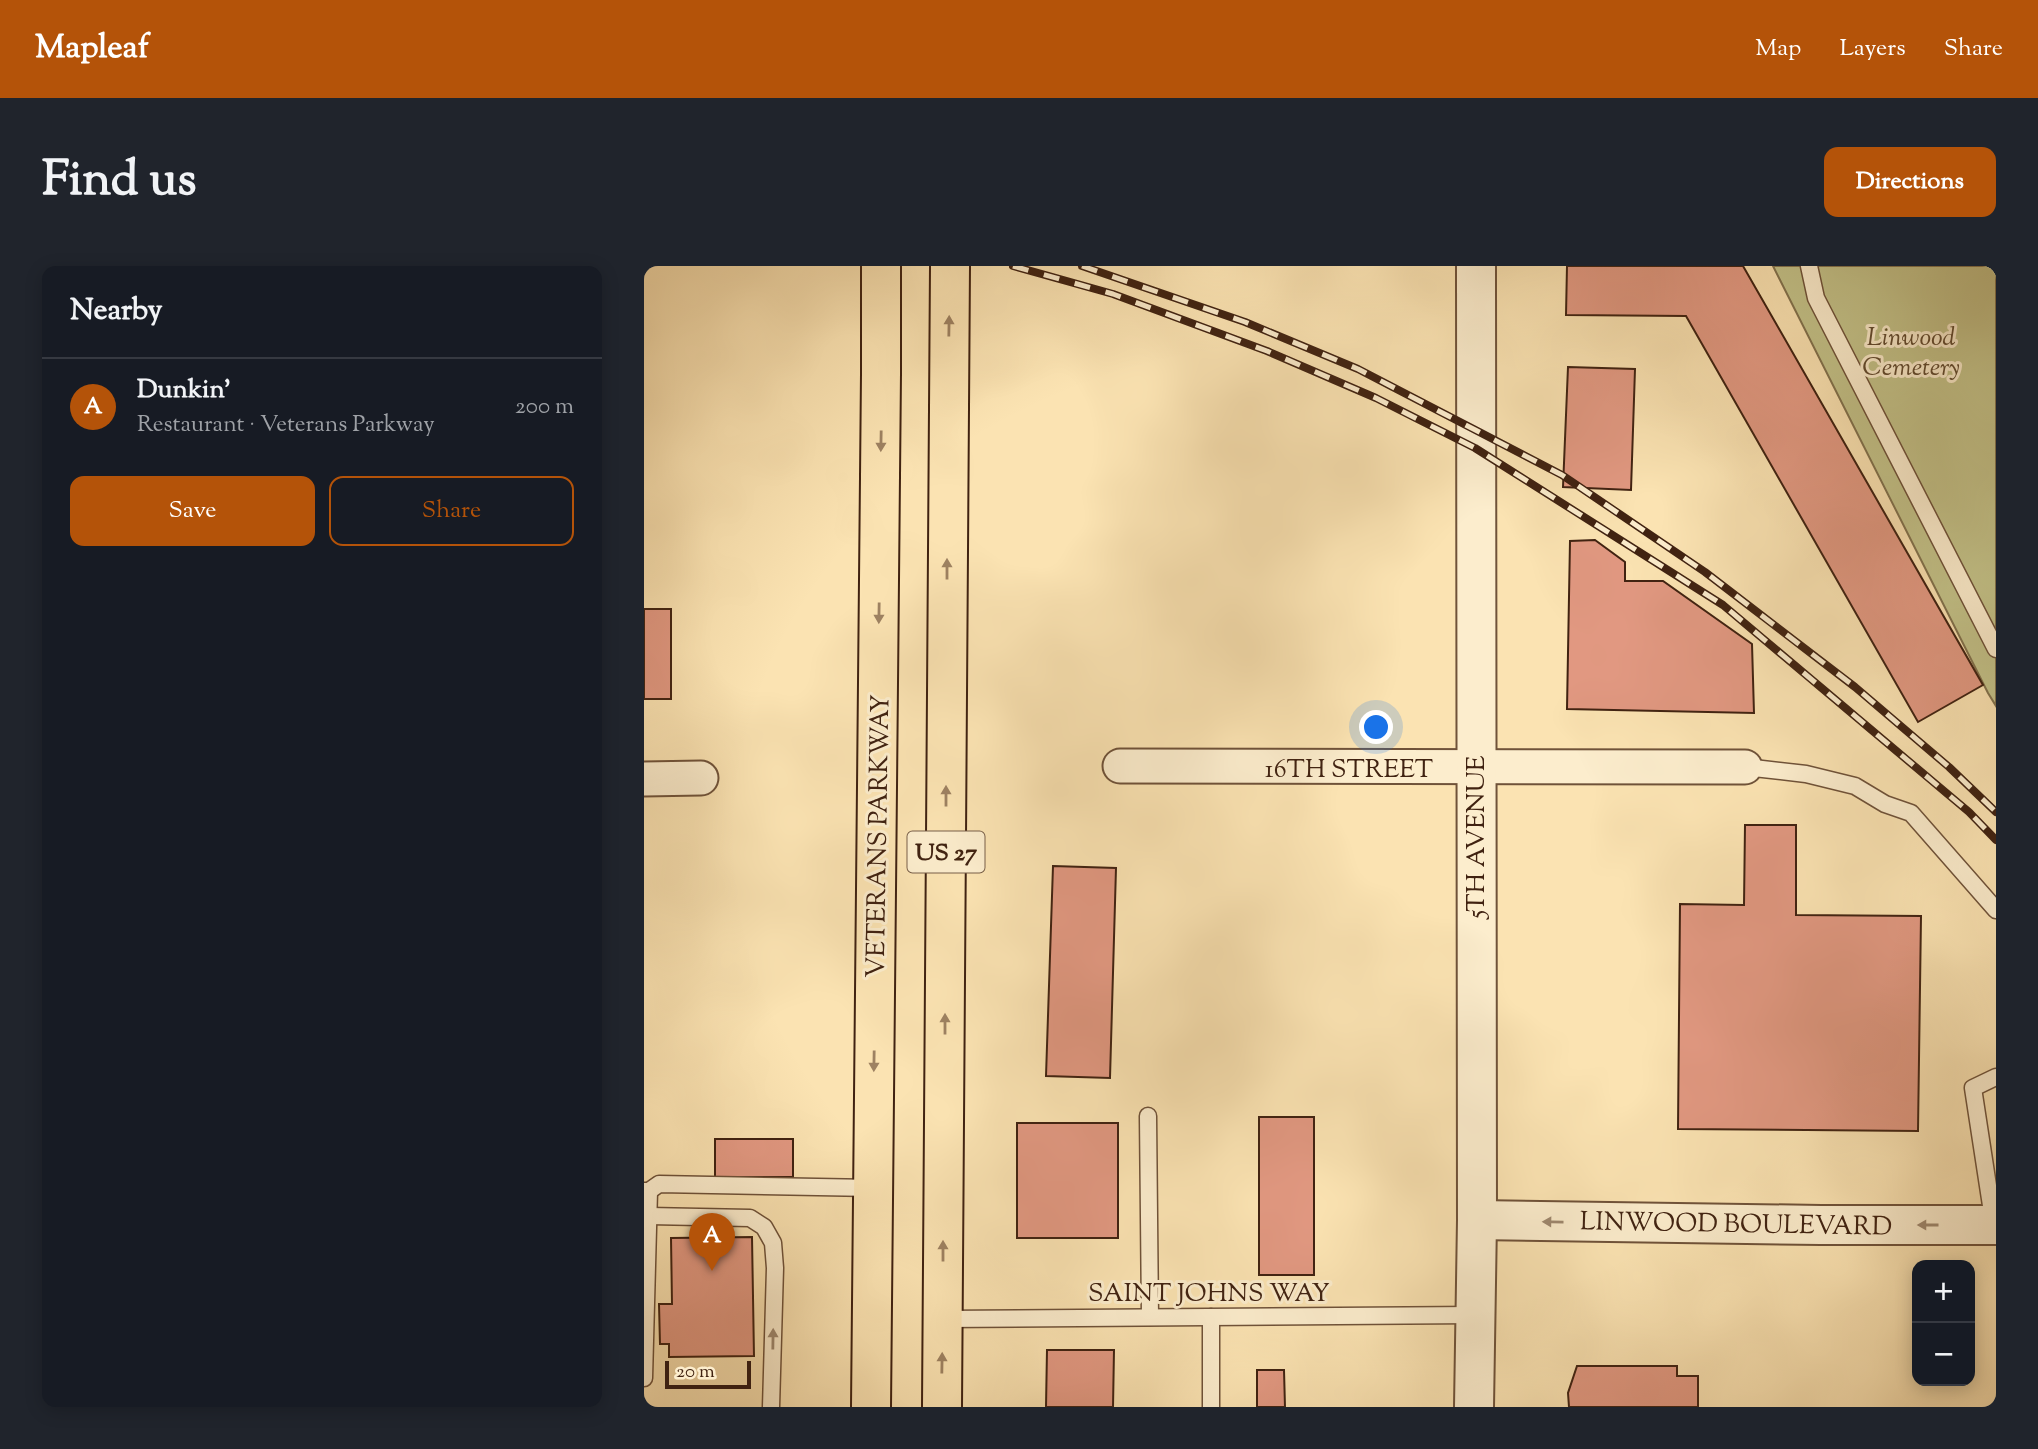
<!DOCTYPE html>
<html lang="en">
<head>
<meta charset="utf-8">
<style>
	body { margin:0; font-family:"Sorts Mill Goudy",serif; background:#20242c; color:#f1f3f6 }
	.controls { position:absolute; right:21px; bottom:21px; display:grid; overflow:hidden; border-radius:14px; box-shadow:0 4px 18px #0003 }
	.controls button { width:63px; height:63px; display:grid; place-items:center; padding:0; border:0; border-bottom:2px solid #363941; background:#171b24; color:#f1f3f6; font:35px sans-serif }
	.scale { position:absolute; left:21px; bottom:18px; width:86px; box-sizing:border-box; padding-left:7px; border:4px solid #402211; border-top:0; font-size:19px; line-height:24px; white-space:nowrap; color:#402211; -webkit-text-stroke:5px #fcedcd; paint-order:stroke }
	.you { position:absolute; left:733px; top:462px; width:24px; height:24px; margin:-18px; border:5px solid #fff; border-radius:50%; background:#1a73e8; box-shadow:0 0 0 10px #1a73e833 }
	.badge { display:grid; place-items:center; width:46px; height:46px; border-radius:50%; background:#b45309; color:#fff; font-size:23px; font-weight:700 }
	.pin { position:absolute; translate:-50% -58px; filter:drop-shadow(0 2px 4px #0008) }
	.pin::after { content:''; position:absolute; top:37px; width:24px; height:21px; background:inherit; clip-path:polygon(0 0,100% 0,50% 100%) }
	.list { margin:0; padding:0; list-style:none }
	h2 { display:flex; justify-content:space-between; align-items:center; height:91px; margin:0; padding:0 28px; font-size:30px }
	h2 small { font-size:23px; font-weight:400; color:#9ea1a6 }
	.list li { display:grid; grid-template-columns:46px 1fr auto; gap:21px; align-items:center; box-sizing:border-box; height:98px; padding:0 28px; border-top:2px solid #363941 }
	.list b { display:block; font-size:26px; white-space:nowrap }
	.list p { margin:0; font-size:23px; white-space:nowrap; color:#9ea1a6 }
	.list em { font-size:23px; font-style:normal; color:#9ea1a6 }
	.actions { display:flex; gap:14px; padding:21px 28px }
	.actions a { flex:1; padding:16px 0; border:2px solid #b45309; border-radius:14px; text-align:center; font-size:24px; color:#b45309 }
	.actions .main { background:#b45309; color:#fff }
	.map { position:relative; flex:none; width:1352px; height:1141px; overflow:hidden; border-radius:14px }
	header { display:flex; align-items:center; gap:42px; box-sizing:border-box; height:98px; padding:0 35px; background:#b45309; color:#fff }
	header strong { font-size:33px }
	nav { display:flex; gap:38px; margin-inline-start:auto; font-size:24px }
	.intro { display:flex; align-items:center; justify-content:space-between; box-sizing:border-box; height:168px; padding:0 42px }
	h1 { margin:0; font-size:49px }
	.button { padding:18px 32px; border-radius:14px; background:#b45309; color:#fff; font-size:24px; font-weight:700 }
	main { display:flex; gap:42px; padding:0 42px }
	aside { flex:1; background:#171b24; border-radius:14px; box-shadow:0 4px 18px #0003 }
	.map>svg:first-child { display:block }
	.green { fill:#c3c289; stroke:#82724d; stroke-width:2 }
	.building { fill:#e19881; stroke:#402211; stroke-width:2 }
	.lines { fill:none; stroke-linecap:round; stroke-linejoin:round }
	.service-casing { stroke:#6f5239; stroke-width:19 }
	.minor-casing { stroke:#6f5239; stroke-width:37 }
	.tertiary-casing { stroke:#6f5239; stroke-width:42 }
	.primary-casing { stroke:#402211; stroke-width:42 }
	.service { stroke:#fcedcd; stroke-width:16 }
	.minor { stroke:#fcedcd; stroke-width:33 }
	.tertiary { stroke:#fcedcd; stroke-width:38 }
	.primary { stroke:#fbe3b2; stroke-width:38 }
	.rail-casing { stroke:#402211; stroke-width:8 }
	.rail { stroke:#fcedcd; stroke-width:5; stroke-dasharray:16; stroke-linecap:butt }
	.oneway { fill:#9e8262 }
	.oneway2 { fill:#9e886f }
	.labels { text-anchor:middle; stroke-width:6; stroke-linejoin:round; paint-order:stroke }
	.shield { fill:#fcedcd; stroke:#785f49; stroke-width:2 }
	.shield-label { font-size:24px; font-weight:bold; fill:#402211 }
	.park-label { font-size:26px; font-style:italic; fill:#614a2f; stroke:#fcedcd }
	.street-label { font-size:26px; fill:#402211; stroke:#fcedcd }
</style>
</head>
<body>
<header>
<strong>Mapleaf</strong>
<nav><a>Map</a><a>Layers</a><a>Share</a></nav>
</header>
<div class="intro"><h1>Find us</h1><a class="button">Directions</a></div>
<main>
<aside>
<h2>Nearby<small></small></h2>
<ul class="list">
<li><span class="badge">A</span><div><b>Dunkin'</b><p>Restaurant · Veterans Parkway</p></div><em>200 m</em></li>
</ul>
<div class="actions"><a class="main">Save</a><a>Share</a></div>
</aside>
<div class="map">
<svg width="1352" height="1141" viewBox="0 0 1352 1141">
	<rect width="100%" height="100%" fill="#fbe3b2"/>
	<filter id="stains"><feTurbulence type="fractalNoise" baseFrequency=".00286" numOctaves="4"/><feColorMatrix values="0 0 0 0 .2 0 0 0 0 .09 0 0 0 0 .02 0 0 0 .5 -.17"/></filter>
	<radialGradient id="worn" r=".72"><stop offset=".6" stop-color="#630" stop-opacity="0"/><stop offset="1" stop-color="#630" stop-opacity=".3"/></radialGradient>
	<!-- green -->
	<polygon class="green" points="1129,0 1352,0 1352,440 1344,427"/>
	<!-- building -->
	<g class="building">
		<polygon points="923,0 1099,0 1339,419 1274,456 1042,50 922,49"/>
		<polygon points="924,101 991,103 987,224 919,221"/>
		<polygon points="951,274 981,296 981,315 1019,315 1108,378 1110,447 923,443 926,275"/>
		<rect x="0" y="343" width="27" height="90"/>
		<polygon points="1101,559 1152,559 1152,649 1277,650 1274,865 1034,863 1036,638 1100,639"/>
		<polygon points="409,600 472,602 466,812 402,810"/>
		<rect x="615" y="851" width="55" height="158"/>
		<rect x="373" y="857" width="101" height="115"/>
		<rect x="71" y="873" width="78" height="38"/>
		<polygon points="108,971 110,1090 25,1091 25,1078 16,1078 15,1038 28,1038 27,972"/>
		<polygon points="403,1084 470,1084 469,1141 402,1141"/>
		<polygon points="933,1100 1033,1100 1033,1110 1054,1110 1054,1141 925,1141 924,1127"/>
		<polygon points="613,1104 640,1104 641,1141 613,1141"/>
	</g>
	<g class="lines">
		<!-- service casing -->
		<g class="service-casing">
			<g id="service">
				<polyline points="1165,0 1172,32 1352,383"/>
				<polyline points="1101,501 1162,508 1211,520 1241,538 1267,547 1352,644"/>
				<polyline points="504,850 506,1051"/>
				<polyline points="0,925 5,925 15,918 229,922"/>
				<polyline points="5,950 106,952 120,961 129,977 131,1002 127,1141"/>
				<polyline points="1350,959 1329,822 1352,811"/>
				<polyline points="567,1051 567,1141"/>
				<polyline points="299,1053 831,1049"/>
				<polyline points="0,1112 5,925"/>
			</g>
		</g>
		<!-- minor casing -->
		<g class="minor-casing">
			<g id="minor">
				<polyline points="476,500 1101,501"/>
				<polyline points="0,513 57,512"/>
			</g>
		</g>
		<!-- tertiary casing -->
		<g class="tertiary-casing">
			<g id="tertiary">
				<polyline points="833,954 1177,959 1352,959"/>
				<polyline points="830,1141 833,954 832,0"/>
			</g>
		</g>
		<!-- primary casing -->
		<g class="primary-casing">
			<g id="primary">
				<polyline points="227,1141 237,107 237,0"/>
				<polyline points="298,1141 306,0"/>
			</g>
		</g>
		<!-- service -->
		<use href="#service" class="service"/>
		<!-- minor -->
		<use href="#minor" class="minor"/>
		<!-- tertiary -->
		<use href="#tertiary" class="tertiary"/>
		<!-- primary -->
		<use href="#primary" class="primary"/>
		<!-- rail casing -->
		<g class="rail-casing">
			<g id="rail">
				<polyline points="369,0 469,28 623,85 732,132 831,182 1079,339 1325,546 1352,574"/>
				<polyline points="438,0 601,56 714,103 918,209 1061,306 1211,421 1305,501 1352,546"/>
			</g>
		</g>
		<!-- rail -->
		<use href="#rail" class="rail"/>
	</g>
	<!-- one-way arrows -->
	<defs><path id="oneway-solid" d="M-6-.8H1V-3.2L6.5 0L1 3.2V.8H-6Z" transform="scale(1.75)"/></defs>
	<g class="oneway">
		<use href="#oneway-solid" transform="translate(305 60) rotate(-89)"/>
		<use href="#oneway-solid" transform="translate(237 175) rotate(91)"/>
		<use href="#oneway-solid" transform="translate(303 303) rotate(-90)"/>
		<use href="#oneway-solid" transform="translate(235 347) rotate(91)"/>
		<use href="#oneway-solid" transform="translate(302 530) rotate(-90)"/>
		<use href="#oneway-solid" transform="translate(301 758) rotate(-90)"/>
		<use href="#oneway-solid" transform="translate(230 795) rotate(91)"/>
		<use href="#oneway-solid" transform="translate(299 985) rotate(-90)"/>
		<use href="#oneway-solid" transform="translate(298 1097) rotate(-89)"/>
	</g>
	<g class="oneway2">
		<use href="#oneway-solid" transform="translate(909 956) rotate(-179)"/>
		<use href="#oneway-solid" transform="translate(1284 959) rotate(180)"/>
		<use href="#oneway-solid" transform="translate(129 1073) rotate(-89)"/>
	</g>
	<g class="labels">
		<!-- shield labels -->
		<rect class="shield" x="263.5" y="565.5" width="77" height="41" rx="5"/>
		<g class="shield-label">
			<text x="302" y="594">US 27</text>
		</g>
		<!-- park labels -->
		<g class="park-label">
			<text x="1267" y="79">Linwood<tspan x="1267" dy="30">Cemetery</tspan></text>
		</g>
		<!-- street labels -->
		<g class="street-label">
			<text x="705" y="511">16TH STREET</text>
			<text transform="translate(233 570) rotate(-89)" y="9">VETERANS PARKWAY</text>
			<text transform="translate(831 571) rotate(-90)" y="9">5TH AVENUE</text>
			<text transform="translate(1092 957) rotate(1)" y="9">LINWOOD BOULEVARD</text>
			<text x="565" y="1035">SAINT JOHNS WAY</text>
		</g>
	</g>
	<rect width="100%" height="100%" filter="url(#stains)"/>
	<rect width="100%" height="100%" fill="url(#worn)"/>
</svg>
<div class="controls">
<button>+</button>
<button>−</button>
</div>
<div class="scale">20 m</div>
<div class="you"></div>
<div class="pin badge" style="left:68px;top:1005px">A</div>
</div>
</main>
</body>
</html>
